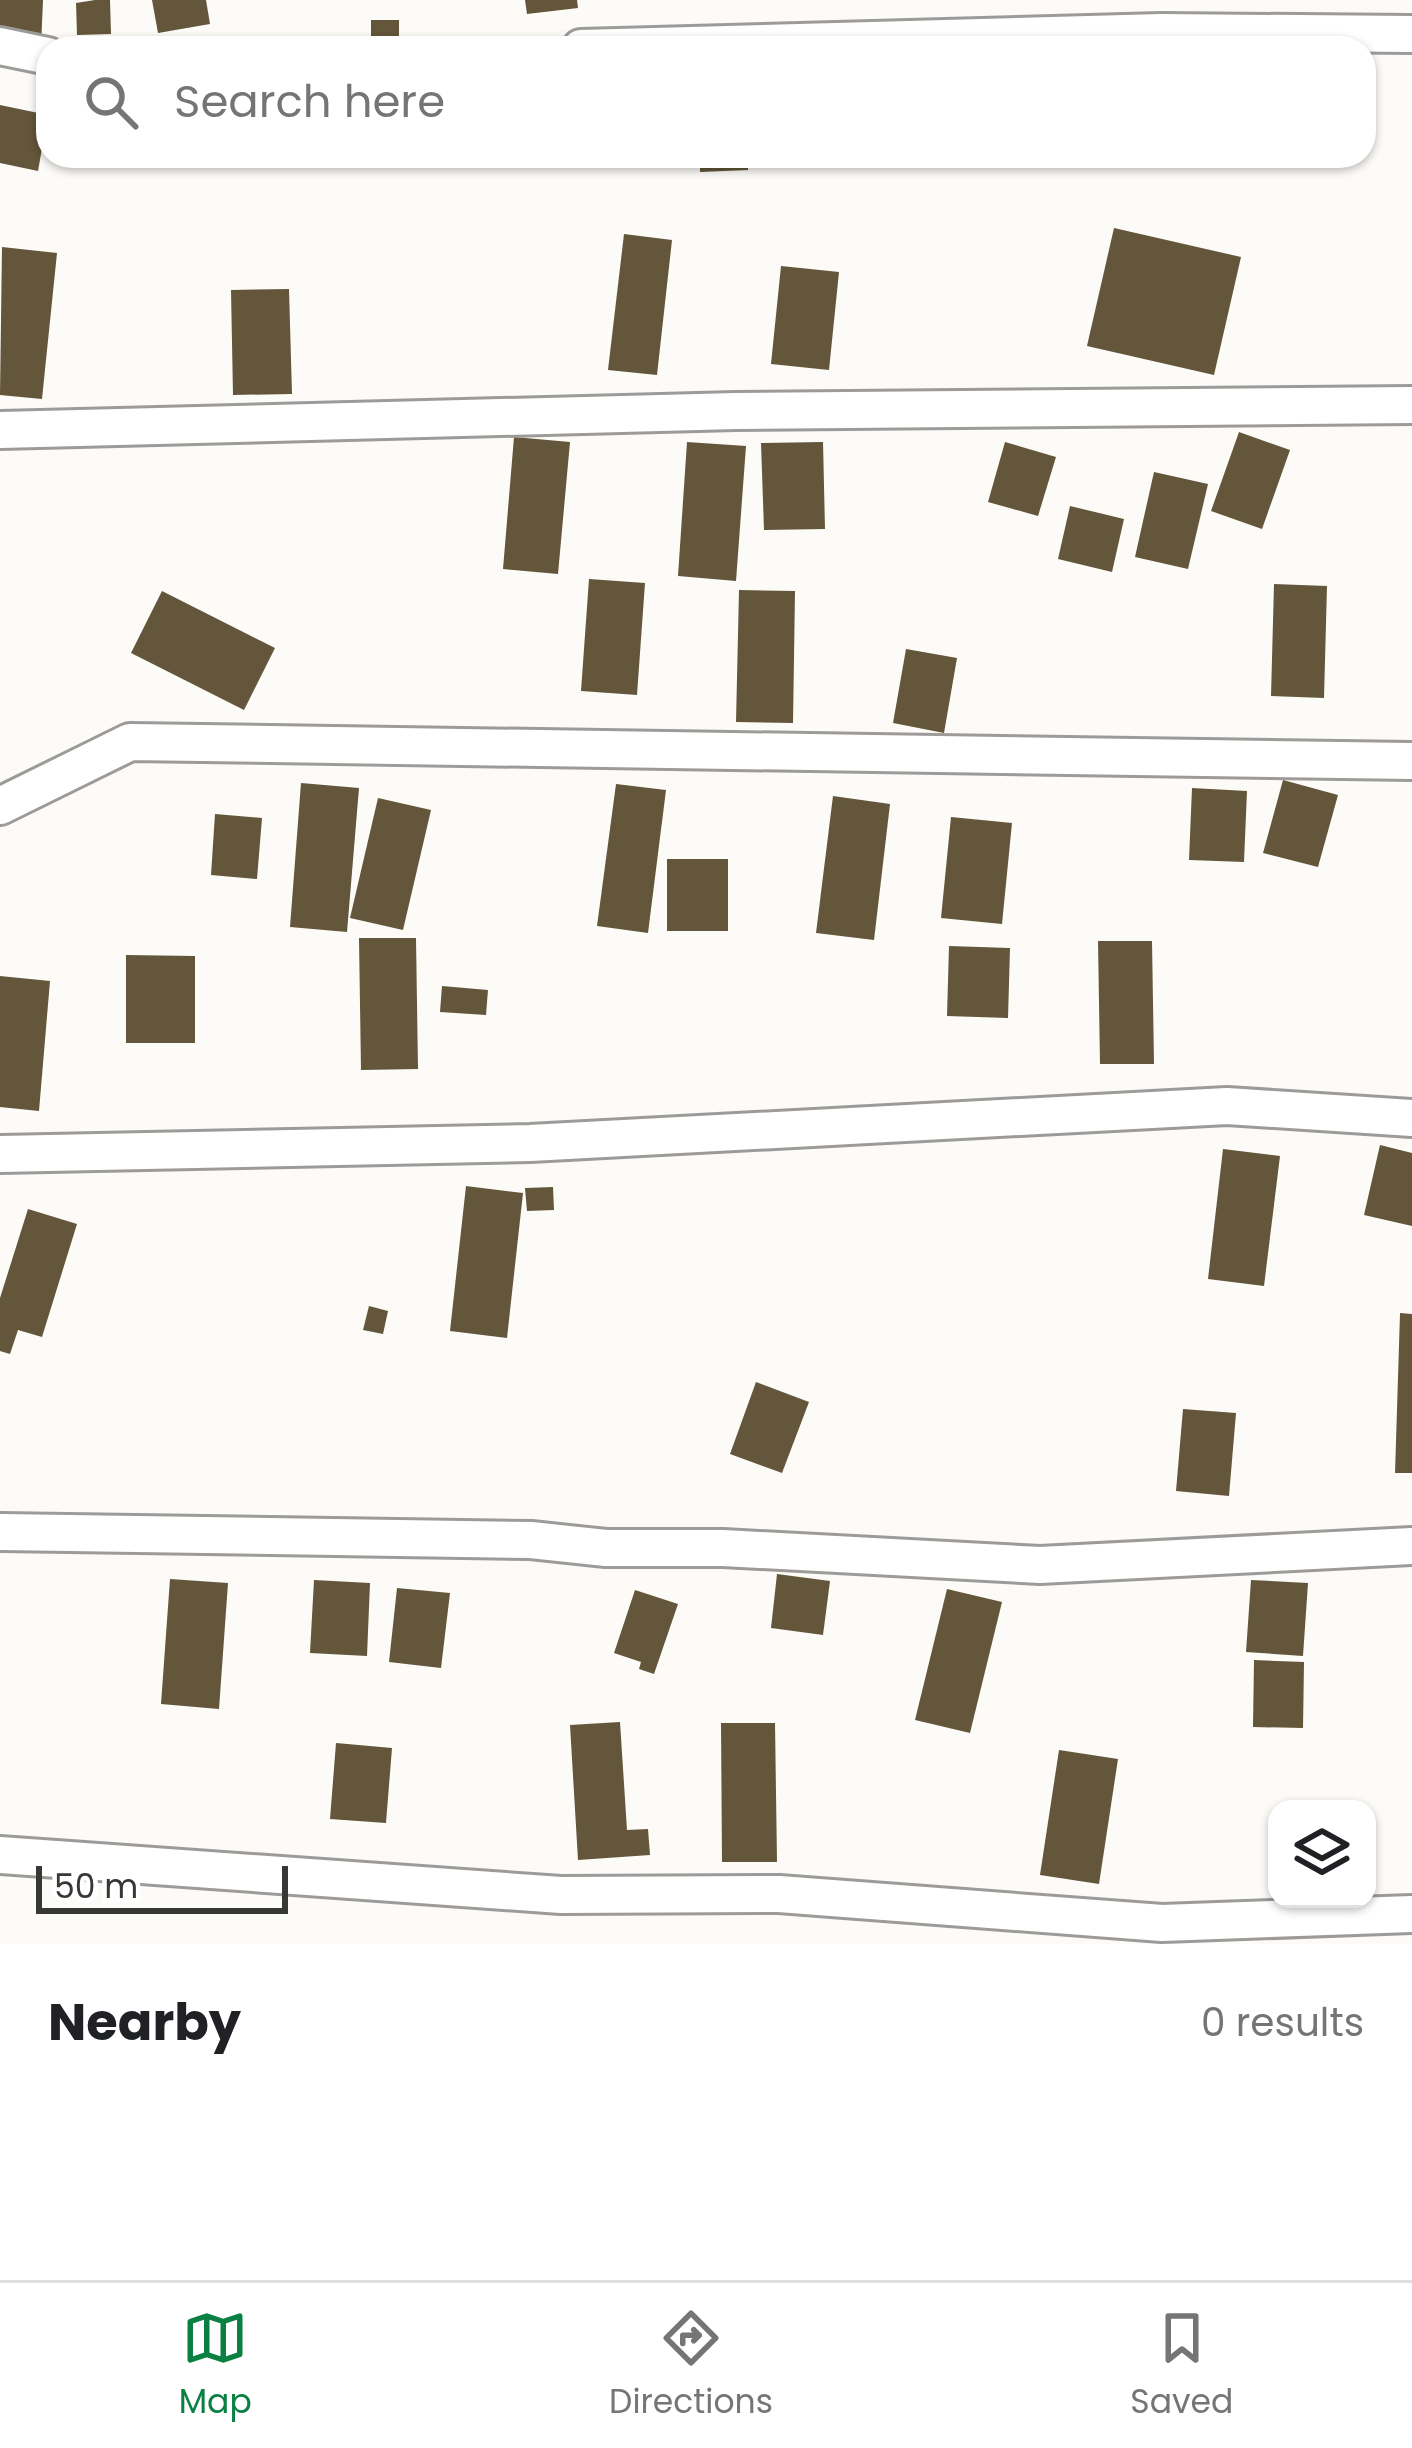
<!DOCTYPE html>
<html lang="en">
<head>
<meta charset="utf-8">
<style>
	body { margin:0; font-family:Poppins,sans-serif; background:#f6f6f6; color:#202124 }
	.controls { position:absolute; right:36px; bottom:36px; display:grid; overflow:hidden; border-radius:24px; box-shadow:0 3px 9px #0004 }
	.controls button { width:108px; height:108px; display:grid; place-items:center; padding:0; border:0; border-bottom:3px solid #e0e0e0; background:#fff; color:#202124; font:60px sans-serif }
	.scale { position:absolute; left:36px; bottom:30px; width:252px; box-sizing:border-box; padding-left:12px; border:6px solid #373735; border-top:0; font-size:33px; line-height:42px; white-space:nowrap; color:#373735; -webkit-text-stroke:9px #fff; paint-order:stroke }
	.list { margin:0; padding:0; list-style:none }
	h2 { display:flex; justify-content:space-between; align-items:center; height:156px; margin:0; padding:0 48px; font-size:51px }
	h2 small { font-size:39px; font-weight:400; color:#757577 }
	.icon { flex:none; width:66px; height:66px; fill:none; stroke:currentColor; stroke-width:2; stroke-linecap:round; stroke-linejoin:round }
	.map { position:relative; flex:none; width:1412px; height:1944px; overflow:hidden }
	.search { position:absolute; background:#fff; box-shadow:0 3px 9px #0004; left:36px; right:36px; top:36px; height:132px; display:flex; align-items:center; gap:30px; box-sizing:border-box; padding:0 42px; border-radius:36px; color:#757577; font-size:45px }
	.sheet { height:336px; background:#fff }
	nav { display:flex; justify-content:space-around; align-items:center; box-sizing:border-box; height:168px; border-top:3px solid #e0e0e0; background:#fff; font-size:33px; color:#757577 }
	nav a { display:grid; justify-items:center; gap:6px }
	nav .on { color:#0b8043 }
	.map>svg:first-child { display:block }
	.building { fill:#63563a }
	.lines { fill:none; stroke-linecap:round; stroke-linejoin:round }
	.minor-casing { stroke:#9d9b99; stroke-width:42 }
	.minor { stroke:#fff; stroke-width:36 }
</style>
</head>
<body>
<div class="map">
<svg width="1412" height="1944" viewBox="0 0 1412 1944">
	<rect width="100%" height="100%" fill="#fcfbf8"/>
	<!-- building -->
	<g class="building">
		<polygon points="0,0 43,0 41,47 0,45"/>
		<polygon points="95,0 110,0 111,34 77,35 76,3"/>
		<polygon points="152,0 206,0 210,24 158,33"/>
		<polygon points="525,0 577,0 578,8 527,14"/>
		<polygon points="371,20 399,20 399,44 371,43"/>
		<polygon points="0,105 48,115 38,171 0,163"/>
		<polygon points="700,156 748,156 748,170 700,172"/>
		<polygon points="1114,228 1241,257 1214,375 1087,346"/>
		<polygon points="624,234 672,240 657,375 608,370"/>
		<polygon points="2,247 57,253 42,399 0,395"/>
		<polygon points="781,266 839,272 829,370 771,364"/>
		<polygon points="289,289 292,394 233,395 231,290"/>
		<polygon points="1239,432 1290,450 1262,529 1211,511"/>
		<polygon points="514,437 570,442 558,574 503,569"/>
		<polygon points="687,442 746,446 736,581 678,576"/>
		<polygon points="823,442 825,529 764,530 761,443"/>
		<polygon points="1005,442 1056,457 1038,516 988,502"/>
		<polygon points="1154,472 1208,484 1188,569 1135,557"/>
		<polygon points="1070,506 1124,519 1112,572 1058,559"/>
		<polygon points="589,579 645,583 637,695 581,691"/>
		<polygon points="1274,584 1327,586 1324,698 1271,696"/>
		<polygon points="739,590 795,591 793,723 736,722"/>
		<polygon points="162,591 275,648 244,710 131,653"/>
		<polygon points="906,649 957,658 944,733 893,723"/>
		<polygon points="1283,780 1338,795 1318,867 1263,853"/>
		<polygon points="301,783 359,788 347,932 290,927"/>
		<polygon points="616,784 666,790 648,933 597,926"/>
		<polygon points="1192,788 1247,791 1244,862 1189,860"/>
		<polygon points="833,796 890,804 874,940 816,933"/>
		<polygon points="378,798 431,810 403,930 350,918"/>
		<polygon points="215,814 262,818 257,879 211,875"/>
		<polygon points="951,817 1012,823 1002,924 941,918"/>
		<rect x="667" y="859" width="61" height="72"/>
		<polygon points="359,938 416,938 418,1069 361,1070"/>
		<polygon points="1098,941 1152,941 1154,1064 1100,1064"/>
		<polygon points="949,946 1010,948 1008,1018 947,1016"/>
		<polygon points="126,955 195,956 195,1043 126,1043"/>
		<polygon points="0,976 50,981 39,1111 0,1107"/>
		<polygon points="442,986 488,990 486,1015 440,1012"/>
		<polygon points="1380,1145 1412,1153 1412,1226 1364,1215"/>
		<polygon points="1223,1149 1280,1156 1264,1286 1208,1279"/>
		<polygon points="466,1186 523,1193 507,1338 450,1331"/>
		<polygon points="553,1187 554,1210 527,1211 525,1188"/>
		<polygon points="28,1209 77,1224 42,1337 18,1330 10,1354 0,1351 0,1298"/>
		<polygon points="369,1306 388,1311 383,1334 363,1330"/>
		<polygon points="1400,1313 1412,1314 1412,1473 1395,1473"/>
		<polygon points="756,1382 809,1402 782,1473 730,1454"/>
		<polygon points="1183,1409 1236,1413 1229,1496 1176,1491"/>
		<polygon points="777,1574 830,1581 823,1635 771,1628"/>
		<polygon points="170,1579 228,1583 219,1709 161,1704"/>
		<polygon points="314,1580 370,1583 367,1656 310,1653"/>
		<polygon points="1251,1580 1308,1583 1303,1656 1246,1652"/>
		<polygon points="397,1588 450,1593 441,1668 389,1662"/>
		<polygon points="947,1589 1002,1602 970,1733 915,1720"/>
		<polygon points="635,1590 678,1604 654,1674 639,1669 641,1662 614,1653"/>
		<polygon points="1254,1660 1304,1662 1303,1728 1253,1727"/>
		<polygon points="620,1722 627,1830 648,1829 650,1855 578,1860 570,1725"/>
		<polygon points="721,1723 775,1723 777,1862 722,1862"/>
		<polygon points="336,1743 392,1748 386,1823 330,1819"/>
		<polygon points="1059,1750 1118,1759 1099,1884 1040,1875"/>
	</g>
	<g class="lines">
		<!-- minor casing -->
		<g class="minor-casing">
			<g id="minor">
				<polyline points="0,46 48,56"/>
				<polyline points="581,48 1161,32 1412,34"/>
				<polyline points="0,430 736,411 1412,405"/>
				<polyline points="0,806 130,742 1412,761"/>
				<polyline points="0,1154 530,1143 1227,1106 1412,1118"/>
				<polyline points="0,1532 531,1540 606,1548 723,1548 1040,1565 1412,1546"/>
				<polyline points="0,1855 561,1895 779,1894 1162,1923 1412,1914"/>
			</g>
		</g>
		<!-- minor -->
		<use href="#minor" class="minor"/>
	</g>
</svg>
<div class="controls">
<button><svg class="icon" aria-label="layers" viewBox="0 0 24 24"><path d="M12 4l9 5-9 5-9-5zM3 14l9 5 9-5"/></svg></button>
</div>
<div class="scale">50 m</div>
<div class="search"><svg class="icon" aria-label="search" viewBox="0 0 24 24"><circle cx="10" cy="10" r="6"/><path d="M15 15l6 6"/></svg>Search here</div>
</div>
<section class="sheet">
<h2>Nearby<small>0 results</small></h2>
<ul class="list">
</ul>
</section>
<nav>
<a class="on"><svg class="icon" aria-label="map" viewBox="0 0 24 24"><path d="M3 6l6-2 6 2 6-2v14l-6 2-6-2-6 2zM9 4v14M15 6v14"/></svg>Map</a>
<a><svg class="icon" aria-label="directions" viewBox="0 0 24 24"><path d="M12 3l9 9-9 9-9-9zM9 14v-3h6M13 9l2 2-2 2"/></svg>Directions</a>
<a><svg class="icon" aria-label="saved" viewBox="0 0 24 24"><path d="M7 4h10v16l-5-4-5 4z"/></svg>Saved</a>
</nav>
</body>
</html>
